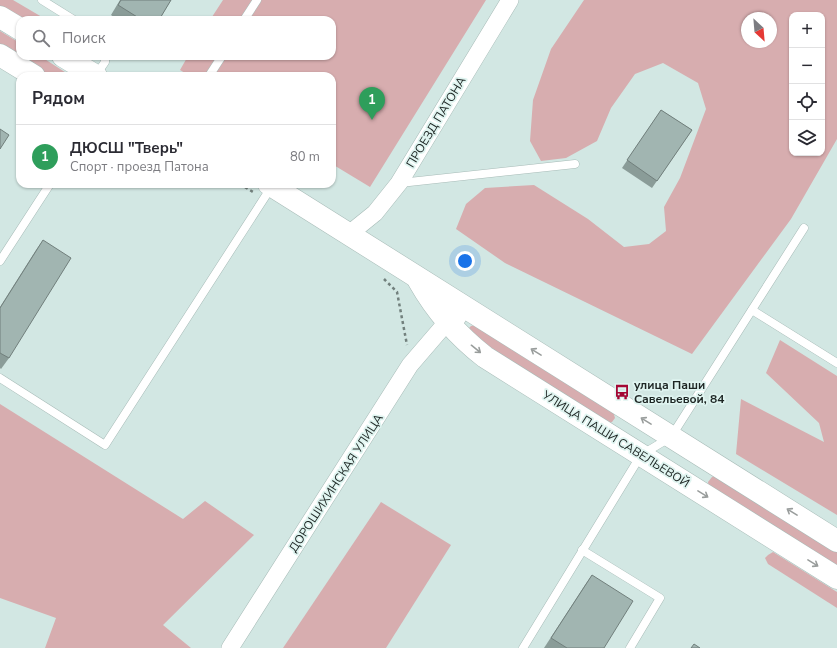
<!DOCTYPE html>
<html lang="ru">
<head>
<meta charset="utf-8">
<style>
	body { margin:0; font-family:"Nunito Sans",sans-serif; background:#f2f2f3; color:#2b2b33 }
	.controls { position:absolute; right:12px; top:12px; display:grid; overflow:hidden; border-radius:8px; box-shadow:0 1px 3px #0004 }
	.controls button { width:36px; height:36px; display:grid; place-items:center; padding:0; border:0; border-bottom:1px solid #e1e1e2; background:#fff; color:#2b2b33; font:20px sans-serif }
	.compass { position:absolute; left:741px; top:12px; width:36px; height:36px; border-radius:50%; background:#fff; box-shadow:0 1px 3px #0004; rotate:154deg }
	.you { position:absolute; left:465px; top:261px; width:14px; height:14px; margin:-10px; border:3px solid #fff; border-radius:50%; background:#1a73e8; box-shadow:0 0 0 6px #1a73e833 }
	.badge { display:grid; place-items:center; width:26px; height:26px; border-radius:50%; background:#0b8043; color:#fff; font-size:13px; font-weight:700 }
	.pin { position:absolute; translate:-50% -33px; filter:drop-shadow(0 1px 2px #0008) }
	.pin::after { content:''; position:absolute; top:21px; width:14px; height:12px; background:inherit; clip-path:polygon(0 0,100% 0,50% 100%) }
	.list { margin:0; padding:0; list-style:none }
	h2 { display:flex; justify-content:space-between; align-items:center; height:52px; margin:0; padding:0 16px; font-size:17px }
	h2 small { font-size:13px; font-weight:400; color:#7c7c81 }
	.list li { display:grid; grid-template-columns:26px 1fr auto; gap:12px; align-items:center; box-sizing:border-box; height:64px; padding:0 16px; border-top:1px solid #e1e1e2 }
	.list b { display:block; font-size:15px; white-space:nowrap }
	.list p { margin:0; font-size:13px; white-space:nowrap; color:#7c7c81 }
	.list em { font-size:13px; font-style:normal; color:#7c7c81 }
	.icon { flex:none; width:22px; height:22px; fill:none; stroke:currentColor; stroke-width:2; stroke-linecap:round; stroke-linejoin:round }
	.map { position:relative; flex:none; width:837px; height:648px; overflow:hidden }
	.search { position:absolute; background:#fff; box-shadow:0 1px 3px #0004; left:16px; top:16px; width:320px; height:44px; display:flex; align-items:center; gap:10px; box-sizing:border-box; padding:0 14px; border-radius:12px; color:#7c7c81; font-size:15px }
	.panel { position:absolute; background:#fff; box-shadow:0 1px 3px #0004; left:16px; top:72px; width:320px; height:116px; border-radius:12px }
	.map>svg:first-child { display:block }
	.green { fill:#d7adaf; fill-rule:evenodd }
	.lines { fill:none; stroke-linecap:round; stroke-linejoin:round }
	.lane-casing { stroke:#a7bbb7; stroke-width:9 }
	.street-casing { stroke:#a7bbb7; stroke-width:18 }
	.secondary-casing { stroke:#a7bbb7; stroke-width:23 }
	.path { stroke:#72807d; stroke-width:2.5; stroke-dasharray:3 3; stroke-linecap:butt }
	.lane { stroke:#fff; stroke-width:8 }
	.street { stroke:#fff; stroke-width:17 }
	.secondary { stroke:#fff; stroke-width:22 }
	.wall { fill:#8a9c98 }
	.building { fill:#a1b5b1; stroke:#717f7c }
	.oneway { stroke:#999d9c }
	.labels { text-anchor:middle; stroke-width:3.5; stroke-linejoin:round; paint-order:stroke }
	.street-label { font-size:12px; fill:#1d2523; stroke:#dff4f0 }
	.poi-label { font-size:12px; font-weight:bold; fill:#1d2523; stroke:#dff4f0; text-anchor:start }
</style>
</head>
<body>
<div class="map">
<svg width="837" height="648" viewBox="0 0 837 648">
	<rect width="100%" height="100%" fill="#d2e7e3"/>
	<!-- green -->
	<g class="green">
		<polygon points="0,0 13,0 47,20 20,20 0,8"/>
		<polygon points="223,0 486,0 370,187 332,164 332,76 190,76 180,70 188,56 332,56 332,20 210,20"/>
		<path d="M584,0H837V139L791,219L692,354L505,263L456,229L466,204L485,188L534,185L588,219L624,247L649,244L666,231L664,207L680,178L706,109L698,83L663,63L635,74L611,108L597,141L566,158L541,161L530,141L533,100L551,49ZM792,15H822V153H792ZM747,18H771V42H747Z"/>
		<polygon points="0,31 20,43 20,56 40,56 71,76 46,76 0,48"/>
		<polygon points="476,325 613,411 615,418 612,422 607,424 468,338 467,330 471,326"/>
		<polygon points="780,340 837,376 837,515 736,454 741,399 824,442 819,423 766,373"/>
		<polygon points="0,404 183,519 205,501 254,535 163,625 191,648 45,648 56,618 0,598"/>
		<polygon points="716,475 837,551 837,568 709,488 708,482 712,477"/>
		<polygon points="381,502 451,545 386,648 283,648"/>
		<polygon points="773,552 837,592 837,608 768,564 765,558 768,555"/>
	</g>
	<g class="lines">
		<!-- lane casing -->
		<g class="lane-casing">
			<g id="lane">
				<polyline points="42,0 74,20"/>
				<polyline points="244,20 257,0"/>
				<polyline points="96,75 105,62 105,56"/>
				<polyline points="209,76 222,56"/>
				<polyline points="400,183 575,164"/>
				<polyline points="0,261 50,184"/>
				<polyline points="752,310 837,363"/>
				<polyline points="0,378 105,445 272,186"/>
				<polyline points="582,550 660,598 630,648"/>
				<polyline points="523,648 641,455 671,437 804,228"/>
			</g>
		</g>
		<!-- street casing -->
		<g class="street-casing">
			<g id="street">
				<polyline points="349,234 375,213 399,183 510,0"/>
				<polyline points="230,648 410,365 447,322 458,317"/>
			</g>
		</g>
		<!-- secondary casing -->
		<g class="secondary-casing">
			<g id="secondary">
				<polyline points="0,17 20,29"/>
				<polyline points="0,55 34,76"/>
				<polyline points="63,56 96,76"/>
				<polyline points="269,184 837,541"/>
				<path d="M419,281C436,311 458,336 485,357L837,578"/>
			</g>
		</g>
		<!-- path -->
		<g class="path">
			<polyline points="19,104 20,104"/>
			<polyline points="240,184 253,192"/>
			<polyline points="384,279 397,292 407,345"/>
		</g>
		<!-- lane -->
		<use href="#lane" class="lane"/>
		<!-- street -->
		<use href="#street" class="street"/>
		<!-- secondary -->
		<use href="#secondary" class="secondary"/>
	</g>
	<!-- wall -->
	<g class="wall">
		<polygon points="120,0 171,0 159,20 118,20 111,15"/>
		<polygon points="661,110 692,130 652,188 622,168"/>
		<polygon points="43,240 9,358 1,369 0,368 0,307 36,250"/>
		<polygon points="592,575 604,648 544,648 585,585"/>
	</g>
	<!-- building -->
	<g class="building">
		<polygon points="121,0 171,0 159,20 142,20 118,5"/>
		<polygon points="661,110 692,130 657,181 627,160"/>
		<polygon points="0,129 9,135 0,149"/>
		<polygon points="43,240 71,258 9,358 0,353 0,308"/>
		<polygon points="592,575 633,601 604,648 567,648 551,638"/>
		<polygon points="694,644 700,648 691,648"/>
	</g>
	<!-- one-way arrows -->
	<defs><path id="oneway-shaft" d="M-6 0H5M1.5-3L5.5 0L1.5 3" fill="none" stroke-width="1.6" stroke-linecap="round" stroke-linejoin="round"/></defs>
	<g class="oneway">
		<use href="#oneway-shaft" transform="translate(476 349) rotate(39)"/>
		<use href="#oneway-shaft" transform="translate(536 352) rotate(-148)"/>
		<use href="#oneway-shaft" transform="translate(646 421) rotate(-148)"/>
		<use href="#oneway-shaft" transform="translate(703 494) rotate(32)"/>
		<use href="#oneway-shaft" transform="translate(792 512) rotate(-148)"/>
		<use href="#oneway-shaft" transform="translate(813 563) rotate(32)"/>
	</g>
	<!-- icons -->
	<defs>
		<g id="bus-bare" transform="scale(1.2)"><path d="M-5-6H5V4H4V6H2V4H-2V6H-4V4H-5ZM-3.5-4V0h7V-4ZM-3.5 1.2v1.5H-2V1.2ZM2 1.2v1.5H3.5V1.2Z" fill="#a40734" stroke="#dff4f0" stroke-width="2.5" paint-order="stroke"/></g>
	</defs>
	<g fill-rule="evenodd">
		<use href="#bus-bare" x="622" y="392"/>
	</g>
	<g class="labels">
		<!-- street labels -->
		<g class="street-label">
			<text transform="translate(436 122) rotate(-59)" y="4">ПРОЕЗД ПАТОНА</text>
			<text transform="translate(616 439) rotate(32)" y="4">УЛИЦА ПАШИ САВЕЛЬЕВОЙ</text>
			<text transform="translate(336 483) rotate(-57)" y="4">ДОРОШИХИНСКАЯ УЛИЦА</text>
		</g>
		<!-- poi labels -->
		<g class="poi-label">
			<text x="634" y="389">улица Паши<tspan x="634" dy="14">Савельевой, 84</tspan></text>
		</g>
	</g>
</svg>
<div class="controls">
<button>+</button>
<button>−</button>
<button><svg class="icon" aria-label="locate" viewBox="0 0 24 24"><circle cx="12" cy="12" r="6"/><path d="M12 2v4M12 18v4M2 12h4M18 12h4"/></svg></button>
<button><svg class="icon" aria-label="layers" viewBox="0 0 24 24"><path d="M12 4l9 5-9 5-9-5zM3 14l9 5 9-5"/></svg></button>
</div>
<svg class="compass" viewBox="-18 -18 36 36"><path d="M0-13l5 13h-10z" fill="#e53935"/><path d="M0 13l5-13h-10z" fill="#7c7c81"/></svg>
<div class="you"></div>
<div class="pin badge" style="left:372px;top:120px;background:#2e9e5b">1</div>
<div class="search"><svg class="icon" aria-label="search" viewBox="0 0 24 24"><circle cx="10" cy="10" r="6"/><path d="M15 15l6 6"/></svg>Поиск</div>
<section class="panel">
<h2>Рядом<small></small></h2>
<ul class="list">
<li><span class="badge" style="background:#2e9e5b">1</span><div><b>ДЮСШ &quot;Тверь&quot;</b><p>Спорт · проезд Патона</p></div><em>80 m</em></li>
</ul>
</section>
</div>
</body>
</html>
